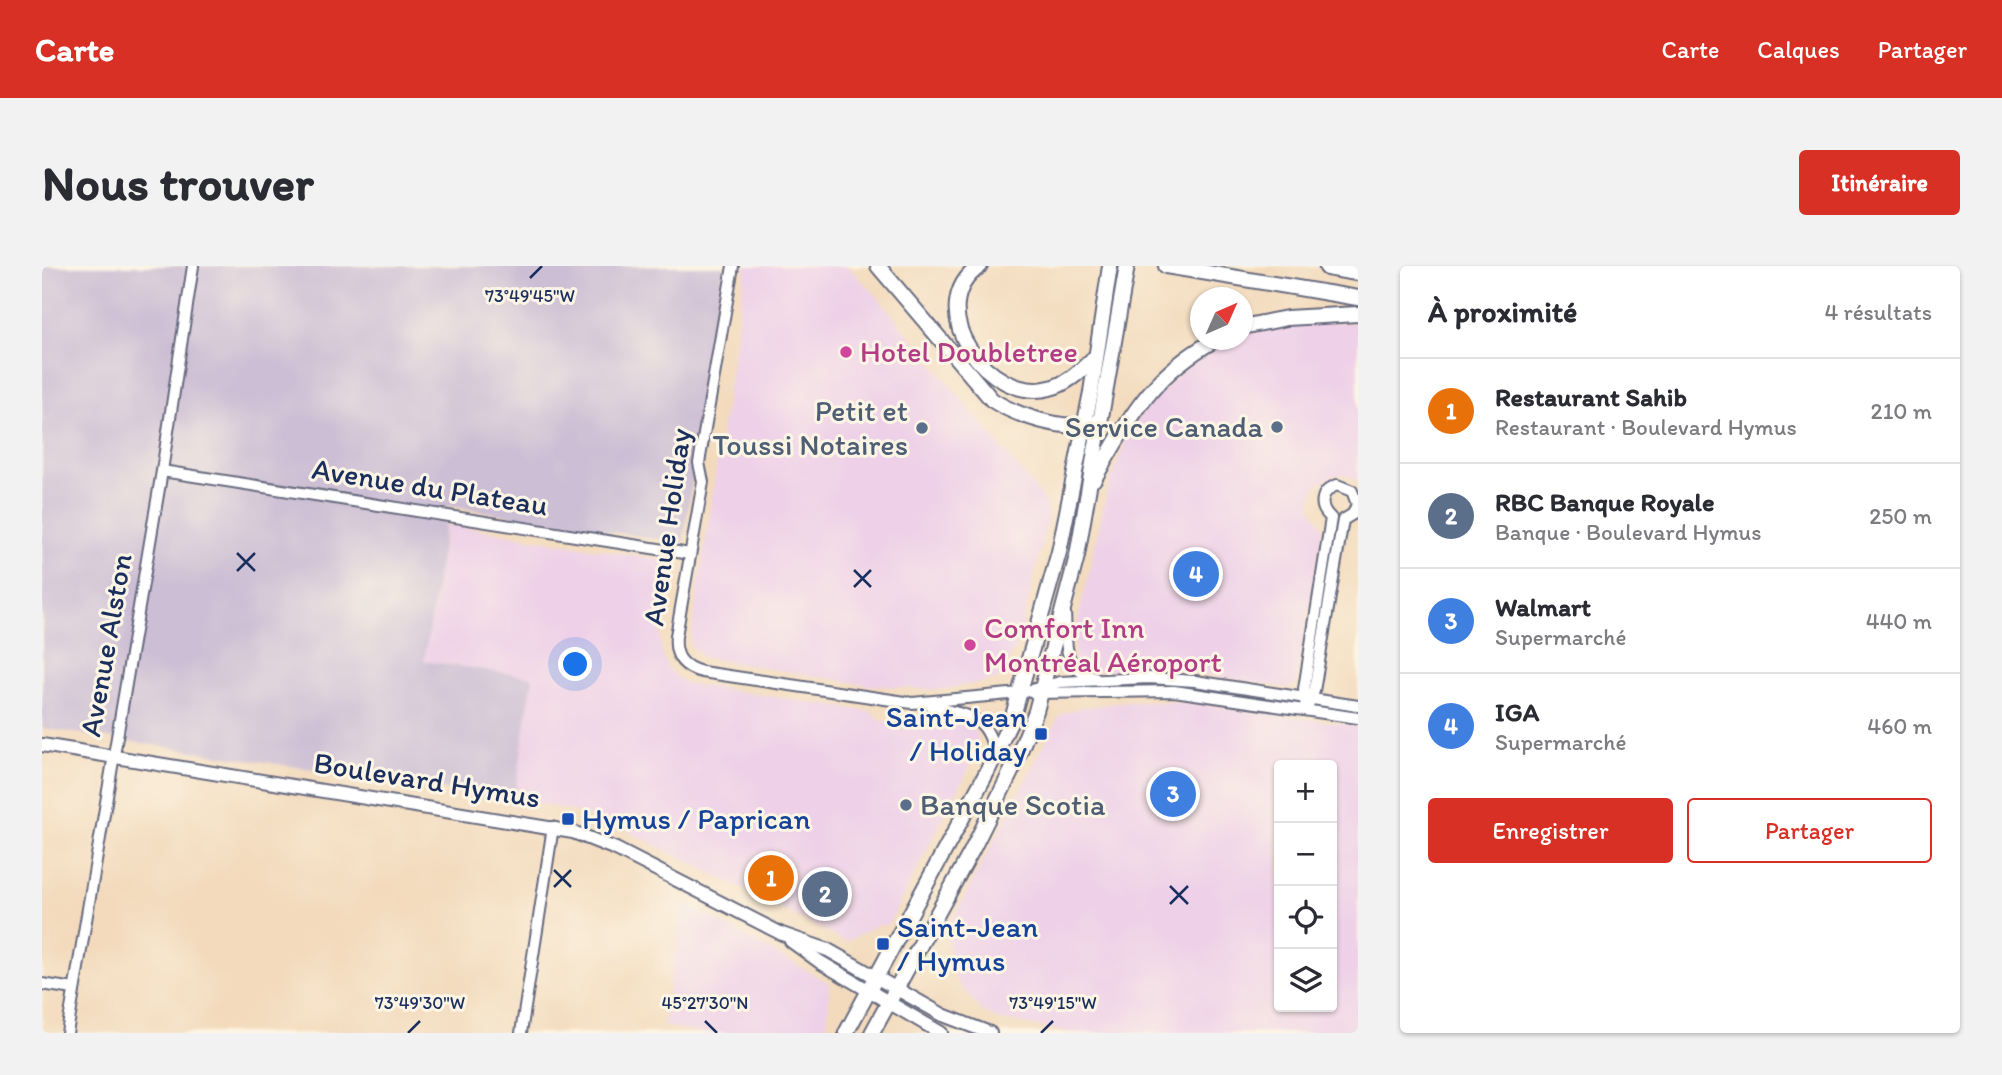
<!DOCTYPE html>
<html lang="fr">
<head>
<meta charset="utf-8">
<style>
	body { margin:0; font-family:Itim,sans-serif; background:#f2f2f3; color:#2b2b33 }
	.controls { position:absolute; right:21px; bottom:21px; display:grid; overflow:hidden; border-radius:7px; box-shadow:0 2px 5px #0004 }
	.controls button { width:63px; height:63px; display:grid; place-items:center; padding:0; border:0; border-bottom:2px solid #e1e1e2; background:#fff; color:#2b2b33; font:35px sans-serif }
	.compass { position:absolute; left:1148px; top:21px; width:63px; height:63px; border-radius:50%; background:#fff; box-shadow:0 2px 5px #0004; rotate:45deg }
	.you { position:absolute; left:534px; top:399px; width:24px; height:24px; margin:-18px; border:5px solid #fff; border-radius:50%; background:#1a73e8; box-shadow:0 0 0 10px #1a73e833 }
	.badge { display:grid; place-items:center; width:46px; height:46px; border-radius:50%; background:#d93025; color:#fff; font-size:23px; font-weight:700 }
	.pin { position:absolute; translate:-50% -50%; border:4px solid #fff; box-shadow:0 2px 7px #0006 }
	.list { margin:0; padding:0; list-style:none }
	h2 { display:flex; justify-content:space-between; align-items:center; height:91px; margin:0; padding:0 28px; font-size:30px }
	h2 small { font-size:23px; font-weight:400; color:#7c7c81 }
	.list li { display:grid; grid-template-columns:46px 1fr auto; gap:21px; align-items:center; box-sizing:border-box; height:105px; padding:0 28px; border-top:2px solid #e1e1e2 }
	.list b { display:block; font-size:26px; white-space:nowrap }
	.list p { margin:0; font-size:23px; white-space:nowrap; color:#7c7c81 }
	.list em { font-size:23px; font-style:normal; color:#7c7c81 }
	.actions { display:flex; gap:14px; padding:21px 28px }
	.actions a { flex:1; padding:16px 0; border:2px solid #d93025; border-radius:7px; text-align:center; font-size:24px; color:#d93025 }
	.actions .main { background:#d93025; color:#fff }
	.icon { flex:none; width:38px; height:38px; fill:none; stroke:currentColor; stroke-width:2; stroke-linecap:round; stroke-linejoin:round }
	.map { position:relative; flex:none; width:1316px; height:767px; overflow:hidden; border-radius:7px }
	header { display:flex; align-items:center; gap:42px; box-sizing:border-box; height:98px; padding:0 35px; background:#d93025; color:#fff }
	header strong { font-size:33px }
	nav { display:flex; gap:38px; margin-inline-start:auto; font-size:24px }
	.intro { display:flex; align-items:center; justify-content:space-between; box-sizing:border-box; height:168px; padding:0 42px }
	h1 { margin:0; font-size:49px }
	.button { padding:18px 32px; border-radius:7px; background:#d93025; color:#fff; font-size:24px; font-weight:700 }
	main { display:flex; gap:42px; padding:0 42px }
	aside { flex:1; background:#fff; border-radius:7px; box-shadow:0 2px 5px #0004 }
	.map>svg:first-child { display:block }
	.built { fill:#eed0e8; fill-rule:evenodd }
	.industrial { fill:#ccbed4 }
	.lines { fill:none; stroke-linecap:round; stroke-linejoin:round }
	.minor-casing { stroke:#676b7f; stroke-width:14 }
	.tertiary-casing { stroke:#676b7f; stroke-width:16 }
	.secondary-casing { stroke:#676b7f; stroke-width:18 }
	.motorway-casing { stroke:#676b7f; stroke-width:23 }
	.minor { stroke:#fff; stroke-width:10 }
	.tertiary { stroke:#fff; stroke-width:12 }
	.secondary { stroke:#fff; stroke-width:14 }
	.motorway { stroke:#fff; stroke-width:19 }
	.ticks { fill:none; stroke:#1b2f5e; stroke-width:2.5 }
	.hotel-dot { fill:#d1479c; stroke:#fcf5e5; stroke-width:2.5 }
	.service-dot { fill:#5c6f8a; stroke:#fcf5e5; stroke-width:2.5 }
	.transit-dot { fill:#1a4fb4; stroke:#fcf5e5; stroke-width:2.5 }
	.labels { text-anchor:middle; stroke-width:6; stroke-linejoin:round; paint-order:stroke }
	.hotel-label { font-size:30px; fill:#b23c85; stroke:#fcf5e5; text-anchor:start }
	.service-label { font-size:30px; fill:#4e5e75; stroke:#fcf5e5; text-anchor:end }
	.street-label { font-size:30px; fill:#1b2f5e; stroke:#fcf5e5 }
	.transit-label { font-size:30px; fill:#164399; stroke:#fcf5e5; text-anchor:start }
	.ticks-label { font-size:18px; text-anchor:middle; fill:#1b2f5e; stroke:#fcf5e5; stroke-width:6; stroke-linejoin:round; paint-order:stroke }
</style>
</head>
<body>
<header>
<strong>Carte</strong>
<nav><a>Carte</a><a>Calques</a><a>Partager</a></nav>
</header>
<div class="intro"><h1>Nous trouver</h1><a class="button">Itinéraire</a></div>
<main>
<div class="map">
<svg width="1316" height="767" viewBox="0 0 1316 767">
	<rect width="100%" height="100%" fill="#fcf5e5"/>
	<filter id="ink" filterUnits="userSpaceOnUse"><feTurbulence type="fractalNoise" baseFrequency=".0143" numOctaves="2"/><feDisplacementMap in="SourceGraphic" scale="14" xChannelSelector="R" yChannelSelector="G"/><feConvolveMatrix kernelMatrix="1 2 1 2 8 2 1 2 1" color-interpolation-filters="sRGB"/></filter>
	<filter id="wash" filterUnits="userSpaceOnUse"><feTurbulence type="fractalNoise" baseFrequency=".00686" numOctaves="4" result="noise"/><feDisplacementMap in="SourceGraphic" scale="28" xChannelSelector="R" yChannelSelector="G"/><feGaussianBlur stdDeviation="1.57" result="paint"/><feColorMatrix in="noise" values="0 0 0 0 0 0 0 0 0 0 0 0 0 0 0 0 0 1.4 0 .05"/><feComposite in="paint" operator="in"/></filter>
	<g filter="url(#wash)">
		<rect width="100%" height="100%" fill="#f3dabc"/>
		<!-- built -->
		<g class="built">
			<polygon points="704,0 805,0 834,29 1003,235 1006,251 977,374 955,414 896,424 825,419 660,391 648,378"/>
			<polygon points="1316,56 1316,215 1305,209 1293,209 1277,217 1271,226 1269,241 1281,261 1254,418 1247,422 1139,405 1055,405 1039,401 1033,392 1033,369 1066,221 1083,176 1105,138 1149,97 1188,74 1200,74 1201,68 1250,58"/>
			<polygon points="404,258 621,294 631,302 618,365 620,388 626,403 643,417 830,446 839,455 920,458 934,465 937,483 846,659 835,659 804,676 571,557 519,542 472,534 491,411 382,395"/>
			<path d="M1081,436H1146L1316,460V767H1033L954,753L939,744L913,713L904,666L1018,449L1036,442ZM1237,499H1290V741H1237Z"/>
			<polygon points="641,636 787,717 786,755 779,767 663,767 621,760"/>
		</g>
		<!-- industrial -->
		<polygon class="industrial" points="0,0 682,0 641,277 406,240 382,395 491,411 472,534 0,462"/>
	</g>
	<g filter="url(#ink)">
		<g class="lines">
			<!-- minor casing -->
			<g class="minor-casing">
				<g id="minor">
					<path d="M691,0L657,197L661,216L634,370C632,390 640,401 660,406L870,437L978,427L1018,416L1107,412L1153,415L1316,440"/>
					<polyline points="120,205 648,288"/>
					<path d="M1295,219L1310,225L1315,238L1311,248L1301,254L1272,425L1264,444L1262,423L1289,252C1276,241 1278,225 1295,219Z"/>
					<path d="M1023,347C1025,378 1019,402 1053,412"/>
					<polyline points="992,427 1132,425 1316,452"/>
					<path d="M889,440C925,451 945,446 953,489"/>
					<polyline points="0,718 32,723"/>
					<polyline points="25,767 120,205 151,0"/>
					<polyline points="479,767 511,561"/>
				</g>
			</g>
			<!-- tertiary casing -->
			<g class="tertiary-casing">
				<g id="tertiary">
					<polyline points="0,479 531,566 574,583 740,668 786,684 901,749 948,767"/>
					<polyline points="749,675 778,696 899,767"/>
				</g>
			</g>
			<!-- secondary casing -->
			<g class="secondary-casing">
				<g id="secondary">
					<path d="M836,0L950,134C972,148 1023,167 1048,156"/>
					<path d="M938,0C877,42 948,139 1008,122C1026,118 1039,104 1052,92"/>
					<polyline points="1124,0 1316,32"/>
					<polyline points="1200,61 1245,52 1316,48"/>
					<path d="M1052,213C1088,152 1108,110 1173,74"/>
					<polyline points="804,767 945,506 971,450 1017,286 1049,126 1068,0"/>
					<polyline points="830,767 929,586 972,500 994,445 1035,290 1085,0"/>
				</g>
			</g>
			<!-- motorway casing -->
			<g class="motorway-casing">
				<polyline id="motorway" points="1287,0 1316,5"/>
			</g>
			<!-- minor -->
			<use href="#minor" class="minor"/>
			<!-- tertiary -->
			<use href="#tertiary" class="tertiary"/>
			<!-- secondary -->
			<use href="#secondary" class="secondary"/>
			<!-- motorway -->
			<use href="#motorway" class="motorway"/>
		</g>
	</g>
	<!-- ticks -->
	<path class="ticks" d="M488,12L500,0M195,287L213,305M812,304L829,321M195,305L213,287M812,321L829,304M512,604L529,621M1128,620L1146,638M512,621L529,604M1128,638L1146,620M663,755L675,767M366,767L378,755M999,767L1011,755"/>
	<!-- markers -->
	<g class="hotel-dot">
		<circle cx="804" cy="86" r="7"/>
		<circle cx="928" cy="379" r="7"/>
	</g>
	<g class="service-dot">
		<circle cx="1235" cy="161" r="7"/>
		<circle cx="880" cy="162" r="7"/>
		<circle cx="864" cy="539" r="7"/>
	</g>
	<g class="transit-dot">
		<rect x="992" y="461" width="14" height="14" rx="3.5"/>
		<rect x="519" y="546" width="14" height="14" rx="3.5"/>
		<rect x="834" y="671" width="14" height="14" rx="3.5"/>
	</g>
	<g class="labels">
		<!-- hotel labels -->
		<g class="hotel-label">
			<text x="818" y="96">Hotel Doubletree</text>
			<text x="942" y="372">Comfort Inn<tspan x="942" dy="34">Montréal Aéroport</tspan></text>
		</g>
		<!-- service labels -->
		<g class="service-label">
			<text x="866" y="155">Petit et<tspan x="866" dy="34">Toussi Notaires</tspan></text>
			<text x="1221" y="171">Service Canada</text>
			<text x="878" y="549" text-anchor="start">Banque Scotia</text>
		</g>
		<!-- street labels -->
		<g class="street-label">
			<text transform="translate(388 221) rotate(9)" y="10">Avenue du Plateau</text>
			<text transform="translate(625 261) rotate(-82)" y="10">Avenue Holiday</text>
			<text transform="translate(64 379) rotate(-80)" y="10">Avenue Alston</text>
			<text transform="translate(385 514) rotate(9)" y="10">Boulevard Hymus</text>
		</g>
		<!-- transit labels -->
		<g class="transit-label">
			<text x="985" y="461" text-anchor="end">Saint-Jean<tspan x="985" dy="34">/ Holiday</tspan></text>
			<text x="540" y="563">Hymus / Paprican</text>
			<text x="855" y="671">Saint-Jean<tspan x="855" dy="34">/ Hymus</tspan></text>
		</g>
	</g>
	<g class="ticks-label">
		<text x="488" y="36">73°49'45"W</text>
		<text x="378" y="743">73°49'30"W</text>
		<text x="663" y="743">45°27'30"N</text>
		<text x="1011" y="743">73°49'15"W</text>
	</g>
</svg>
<div class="controls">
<button>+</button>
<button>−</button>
<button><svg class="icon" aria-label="locate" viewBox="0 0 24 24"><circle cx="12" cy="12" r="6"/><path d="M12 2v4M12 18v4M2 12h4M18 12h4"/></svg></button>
<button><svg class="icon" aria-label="layers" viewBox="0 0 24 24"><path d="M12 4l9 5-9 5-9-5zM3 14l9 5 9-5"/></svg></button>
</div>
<svg class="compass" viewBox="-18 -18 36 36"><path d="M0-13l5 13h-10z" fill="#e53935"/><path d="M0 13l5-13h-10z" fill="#7c7c81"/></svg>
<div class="you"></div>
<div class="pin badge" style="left:729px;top:612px;background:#e8710a">1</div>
<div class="pin badge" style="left:783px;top:628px;background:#5c6f8a">2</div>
<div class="pin badge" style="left:1131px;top:528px;background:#3f7fe0">3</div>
<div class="pin badge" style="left:1154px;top:308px;background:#3f7fe0">4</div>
</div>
<aside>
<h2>À proximité<small>4 résultats</small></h2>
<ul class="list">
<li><span class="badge" style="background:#e8710a">1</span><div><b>Restaurant Sahib</b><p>Restaurant · Boulevard Hymus</p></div><em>210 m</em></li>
<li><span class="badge" style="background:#5c6f8a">2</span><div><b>RBC Banque Royale</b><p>Banque · Boulevard Hymus</p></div><em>250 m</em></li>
<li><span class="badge" style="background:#3f7fe0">3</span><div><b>Walmart</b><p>Supermarché</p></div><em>440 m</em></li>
<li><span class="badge" style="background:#3f7fe0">4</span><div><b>IGA</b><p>Supermarché</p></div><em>460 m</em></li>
</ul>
<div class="actions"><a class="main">Enregistrer</a><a>Partager</a></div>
</aside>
</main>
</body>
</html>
